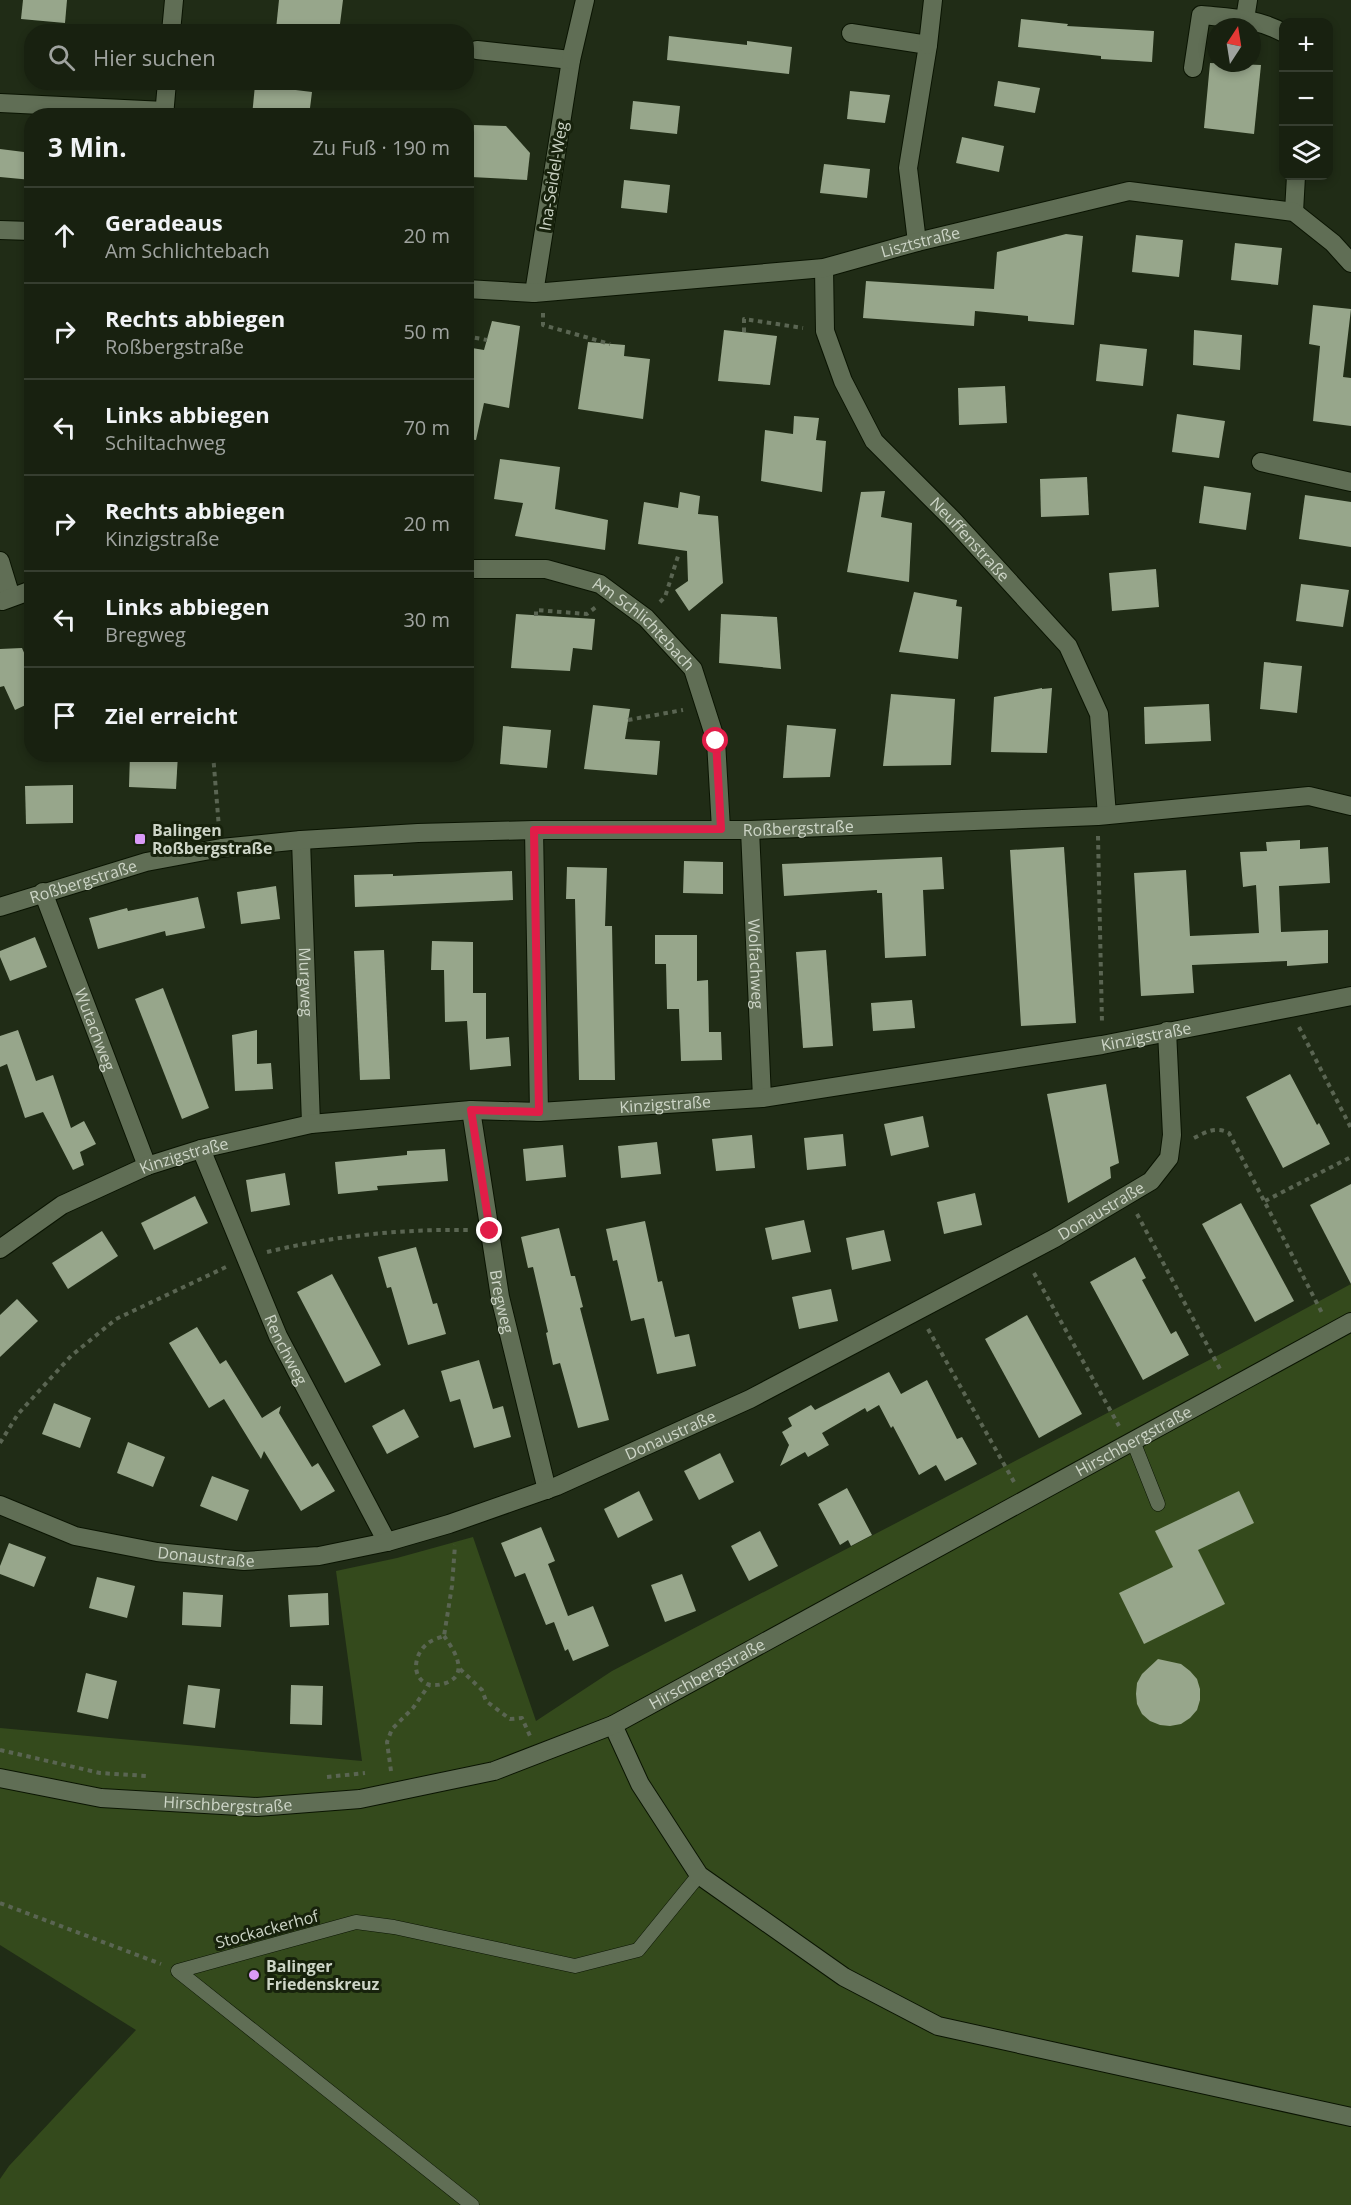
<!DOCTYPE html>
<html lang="de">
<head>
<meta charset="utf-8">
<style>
	body { margin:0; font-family:"Open Sans",sans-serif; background:#212919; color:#f1f3f6 }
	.controls { position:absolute; right:18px; top:18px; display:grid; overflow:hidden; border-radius:12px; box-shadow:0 3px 9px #0003 }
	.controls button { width:54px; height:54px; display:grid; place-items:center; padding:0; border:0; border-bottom:2px solid #363e30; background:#182110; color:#f1f3f6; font:30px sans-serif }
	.compass { position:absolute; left:1207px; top:18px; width:54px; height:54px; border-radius:50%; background:#182110; box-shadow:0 3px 9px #0003; rotate:12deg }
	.stop { position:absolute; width:18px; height:18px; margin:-14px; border:4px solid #e11d48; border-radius:50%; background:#fff }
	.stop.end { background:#e11d48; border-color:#fff; box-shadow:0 2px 6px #0008 }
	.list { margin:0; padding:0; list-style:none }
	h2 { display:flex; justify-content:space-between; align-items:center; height:78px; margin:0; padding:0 24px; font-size:26px }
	h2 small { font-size:20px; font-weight:400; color:#9fa39f }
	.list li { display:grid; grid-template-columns:39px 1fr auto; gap:18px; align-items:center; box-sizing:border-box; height:96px; padding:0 24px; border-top:2px solid #363e30 }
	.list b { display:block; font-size:22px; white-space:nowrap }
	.list p { margin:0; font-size:20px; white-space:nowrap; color:#9fa39f }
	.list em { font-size:20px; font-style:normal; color:#9fa39f }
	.icon { flex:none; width:33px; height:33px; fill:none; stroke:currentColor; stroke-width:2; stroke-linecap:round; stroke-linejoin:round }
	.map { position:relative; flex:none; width:1351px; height:2205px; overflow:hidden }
	.search { position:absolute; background:#182110; box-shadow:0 3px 9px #0003; left:24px; top:24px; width:450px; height:66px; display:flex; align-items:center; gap:15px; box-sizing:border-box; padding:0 21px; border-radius:24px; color:#9fa39f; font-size:22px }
	.panel { position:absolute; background:#182110; box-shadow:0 3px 9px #0003; left:24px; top:108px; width:450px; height:654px; border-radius:24px }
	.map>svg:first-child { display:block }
	.green { fill:#344a1c }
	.building { fill:#97a68b }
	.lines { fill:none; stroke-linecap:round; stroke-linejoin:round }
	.service-casing { stroke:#0a1402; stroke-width:15 }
	.minor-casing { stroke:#0a1402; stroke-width:20 }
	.tertiary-casing { stroke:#0a1402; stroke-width:20 }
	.path { stroke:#5a6552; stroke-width:4; stroke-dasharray:4.5 4.5; stroke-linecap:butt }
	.service { stroke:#606e55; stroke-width:14 }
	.minor { stroke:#606e55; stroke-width:18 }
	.tertiary { stroke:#606e55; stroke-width:18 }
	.route { stroke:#e11d48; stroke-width:8 }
	.poi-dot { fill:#d99af7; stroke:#17220c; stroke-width:2 }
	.labels { text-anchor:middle; stroke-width:6; stroke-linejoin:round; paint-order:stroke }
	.street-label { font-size:16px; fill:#cdd5c7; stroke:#17220c }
	.poi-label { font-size:16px; font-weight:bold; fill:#cdd5c7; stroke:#17220c; text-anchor:start }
</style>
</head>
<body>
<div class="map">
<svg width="1351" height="2205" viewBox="0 0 1351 2205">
	<rect width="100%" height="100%" fill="#202c16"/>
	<!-- green -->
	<polygon class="green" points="1351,1284 1351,2205 0,2205 0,2179 9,2166 136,2030 0,1945 0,1728 362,1761 336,1571 397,1558 473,1537 536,1721 612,1671 1238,1345"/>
	<!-- building -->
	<g class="building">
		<polygon points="23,0 67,0 65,23 21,19"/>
		<polygon points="279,0 343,0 339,32 276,29"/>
		<polygon points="1021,19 1068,24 1067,26 1154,31 1152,62 1101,59 1101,56 1018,47"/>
		<polygon points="669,36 747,45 747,41 792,47 789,74 667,60"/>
		<polygon points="1210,63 1261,65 1254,134 1204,128"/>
		<polygon points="998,81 1040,88 1035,113 994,106"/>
		<polygon points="255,85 312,92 309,116 252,116"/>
		<polygon points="850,91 890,95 885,123 847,119"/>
		<polygon points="633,101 680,106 677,134 630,129"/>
		<polygon points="474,125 506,126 530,153 527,180 471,177"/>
		<polygon points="962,137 1004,146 999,172 956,163"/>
		<polygon points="0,149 32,153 32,180 0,177"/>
		<polygon points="824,164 870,169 867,198 820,193"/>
		<polygon points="624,180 670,185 667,213 621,208"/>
		<polygon points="1066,234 1083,236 1074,325 1028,321 1028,316 975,311 974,326 863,318 866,281 994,289 997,252"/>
		<polygon points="1136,235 1183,240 1179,277 1132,272"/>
		<polygon points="1235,243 1282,248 1278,285 1231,280"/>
		<polygon points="1313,305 1351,309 1343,377 1351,378 1351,426 1313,421 1320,346 1309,344"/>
		<polygon points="492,321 520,326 509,408 484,403 476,440 466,439 466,347 484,350"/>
		<polygon points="724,330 777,336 770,385 718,381"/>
		<polygon points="1194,330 1242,335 1240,370 1193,365"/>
		<polygon points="588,342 625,345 624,356 650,359 643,419 578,409"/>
		<polygon points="1100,344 1147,349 1143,386 1096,381"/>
		<polygon points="1005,386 1007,423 959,425 958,388"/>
		<polygon points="1177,414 1225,421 1219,458 1172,452"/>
		<polygon points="794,416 819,418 816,440 826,441 822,492 761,481 765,430 793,434"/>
		<polygon points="500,459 560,467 555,509 608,520 605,550 515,536 523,503 494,499"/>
		<polygon points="1087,477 1089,515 1041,517 1040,479"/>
		<polygon points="1204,486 1251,493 1246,530 1199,523"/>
		<polygon points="885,491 881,517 912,523 909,582 847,572 861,492"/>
		<polygon points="680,492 700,496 698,514 718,516 723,583 689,611 675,590 688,581 687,551 638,544 644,502 678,508"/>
		<polygon points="1305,495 1351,502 1351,547 1299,539"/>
		<polygon points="1156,569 1159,607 1112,611 1109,573"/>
		<polygon points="1301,584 1349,590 1343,627 1296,621"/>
		<polygon points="914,592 957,600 956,606 962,607 958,659 899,652"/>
		<polygon points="516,614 595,619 592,650 573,648 570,671 511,668"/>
		<polygon points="721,614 777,617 781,669 719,663"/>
		<polygon points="22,648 32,671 32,702 15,710 4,686 0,687 0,649"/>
		<polygon points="1264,662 1302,666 1297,713 1260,709"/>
		<polygon points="1042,688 1042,689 1052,688 1047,753 991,752 994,697"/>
		<polygon points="891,694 955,699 951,765 883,766"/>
		<polygon points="1209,704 1211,741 1145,744 1144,707"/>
		<polygon points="593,705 630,709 625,739 660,741 657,775 584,769"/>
		<polygon points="787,725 836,729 830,777 783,778"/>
		<polygon points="503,726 551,730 547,768 500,764"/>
		<polygon points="130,754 178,754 176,789 129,787"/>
		<polygon points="73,785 73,823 26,824 25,786"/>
		<polygon points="1300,840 1300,849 1328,847 1330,883 1279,886 1281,932 1328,930 1328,963 1287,966 1287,961 1192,965 1194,993 1141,996 1134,873 1186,870 1190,936 1259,933 1256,885 1243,887 1240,852 1267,851 1266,842"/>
		<polygon points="1064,847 1076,1023 1021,1026 1010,850"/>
		<polygon points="942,857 944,889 923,890 926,956 885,958 882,893 877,893 877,890 784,896 782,864"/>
		<polygon points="684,861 723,862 723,894 683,893"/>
		<polygon points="567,867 607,868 605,926 612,926 615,1080 579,1080 575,899 566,899"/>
		<polygon points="512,871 513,900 355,907 354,875 393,874 393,876"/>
		<polygon points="276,886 280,919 241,924 237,892"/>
		<polygon points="198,897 205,928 166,936 165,931 98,949 89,918 127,908 128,911"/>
		<polygon points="655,935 697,935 697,981 708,980 709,1032 721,1032 722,1060 681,1061 679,1009 667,1009 666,964 655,964"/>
		<polygon points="35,937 47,967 10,981 0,957 0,951"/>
		<polygon points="432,941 473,942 473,993 486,993 486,1039 509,1037 511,1066 470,1070 467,1021 445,1022 444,970 431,970"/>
		<polygon points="384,950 390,1079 360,1080 354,951"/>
		<polygon points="826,950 833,1046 803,1048 796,952"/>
		<polygon points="163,988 209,1108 182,1119 135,999"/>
		<polygon points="912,1000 915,1028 873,1031 871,1003"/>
		<polygon points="18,1030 36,1081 53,1075 71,1128 84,1121 96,1144 80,1152 84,1165 73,1170 43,1112 25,1118 7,1064 0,1067 0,1036"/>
		<polygon points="257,1030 257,1064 271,1063 273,1089 235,1091 232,1035"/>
		<polygon points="1290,1074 1317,1125 1319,1123 1330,1144 1283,1168 1246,1097"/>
		<polygon points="1106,1084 1119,1163 1110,1167 1111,1178 1068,1203 1047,1094"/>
		<polygon points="923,1116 929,1147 891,1156 884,1124"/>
		<polygon points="843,1134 846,1166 807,1170 804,1138"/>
		<polygon points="752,1135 755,1168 716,1171 712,1139"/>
		<polygon points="657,1142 661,1174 621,1178 618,1146"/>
		<polygon points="563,1145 566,1177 526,1181 523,1149"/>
		<polygon points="445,1149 448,1181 377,1186 378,1190 338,1194 335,1162 407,1155 407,1151"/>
		<polygon points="285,1173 290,1205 251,1212 246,1180"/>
		<polygon points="1351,1184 1351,1284 1310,1205"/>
		<polygon points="975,1193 982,1225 944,1234 937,1202"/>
		<polygon points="195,1196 208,1223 154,1250 141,1223"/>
		<polygon points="1241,1203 1294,1301 1255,1322 1202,1224"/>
		<polygon points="804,1220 811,1252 772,1260 765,1228"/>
		<polygon points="645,1221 658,1282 662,1281 675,1337 689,1334 696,1366 657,1374 644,1318 631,1321 617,1260 613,1261 606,1229"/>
		<polygon points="559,1228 571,1276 575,1276 583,1307 580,1308 609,1420 578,1428 560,1363 553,1365 546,1333 548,1332 533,1267 528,1268 521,1237"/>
		<polygon points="884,1230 891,1261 852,1270 846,1238"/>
		<polygon points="102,1231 118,1256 68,1289 52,1263"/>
		<polygon points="416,1247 433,1304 437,1303 446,1334 408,1345 391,1287 387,1288 378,1257"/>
		<polygon points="1135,1257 1146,1278 1142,1280 1171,1334 1176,1331 1189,1355 1143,1380 1090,1282"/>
		<polygon points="332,1274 381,1365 345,1383 297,1292"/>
		<polygon points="831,1289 838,1321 799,1329 792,1297"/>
		<polygon points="17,1299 38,1321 0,1357 0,1315"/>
		<polygon points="1027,1315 1082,1414 1039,1438 985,1339"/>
		<polygon points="197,1327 220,1364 226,1360 262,1418 281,1406 279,1413 312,1467 318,1463 335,1491 301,1511 264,1451 261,1459 224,1399 209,1408 169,1343"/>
		<polygon points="479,1360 493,1409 503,1406 511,1437 474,1448 460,1399 450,1402 441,1371"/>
		<polygon points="889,1372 901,1394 927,1380 957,1439 962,1437 977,1464 945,1481 936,1465 919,1475 893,1426 891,1428 879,1405 867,1412 865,1408 822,1433 829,1445 808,1457 805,1452 780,1466 789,1445 782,1432 792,1426 788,1418 811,1405 815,1410"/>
		<polygon points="54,1403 91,1418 80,1448 42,1434"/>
		<polygon points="404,1409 419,1437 387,1454 372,1426"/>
		<polygon points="128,1442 165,1457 153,1487 117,1473"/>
		<polygon points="720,1453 734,1482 699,1500 684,1471"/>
		<polygon points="212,1476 249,1490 237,1521 200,1506"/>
		<polygon points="847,1488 872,1535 851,1546 848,1540 840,1545 818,1504"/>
		<polygon points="639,1491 653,1520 618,1538 604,1509"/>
		<polygon points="1239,1491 1254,1523 1198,1550 1225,1604 1144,1644 1119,1593 1173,1567 1155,1531"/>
		<polygon points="541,1527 555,1561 548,1564 568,1616 593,1606 609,1646 573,1661 568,1649 565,1651 554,1622 546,1625 525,1573 515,1577 501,1543"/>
		<polygon points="760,1531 778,1566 749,1581 731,1546"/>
		<polygon points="9,1543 46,1557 34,1587 0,1574 0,1566"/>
		<polygon points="682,1574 696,1611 665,1622 651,1585"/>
		<polygon points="97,1577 135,1586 127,1618 89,1608"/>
		<polygon points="183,1592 223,1595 221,1627 182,1625"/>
		<polygon points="328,1593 329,1625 290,1627 288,1595"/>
		<polygon points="1158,1659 1181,1664 1190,1671 1197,1679 1200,1689 1200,1700 1197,1710 1190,1718 1181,1724 1170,1726 1160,1725 1150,1721 1142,1714 1137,1704 1136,1694 1137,1683 1142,1674"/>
		<polygon points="86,1673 117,1681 108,1719 77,1712"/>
		<polygon points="188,1685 220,1689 215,1728 183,1724"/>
		<polygon points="291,1685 323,1686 322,1725 290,1724"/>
	</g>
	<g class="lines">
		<!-- service casing -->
		<g class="service-casing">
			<g id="service">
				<polyline points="1133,1441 1158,1504"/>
				<polyline points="472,2205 178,1971 356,1922 394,1927 575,1966 638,1950 699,1875"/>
			</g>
		</g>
		<!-- minor casing -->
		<g class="minor-casing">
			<g id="minor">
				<polyline points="1245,19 1248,0"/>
				<polyline points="171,32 174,0"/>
				<polyline points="851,33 928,45 908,168 917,242"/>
				<polyline points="928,45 933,0"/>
				<polyline points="477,50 571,60 534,293"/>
				<polyline points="571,60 585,0"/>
				<path d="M1193,68L1201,15C1231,18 1257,18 1284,33"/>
				<polyline points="0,103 165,111"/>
				<polyline points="164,116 167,82"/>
				<polyline points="1294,212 1296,176"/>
				<polyline points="0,230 32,231"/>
				<path id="s1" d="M824,268L825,331L843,381L874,441L953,520L1068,646L1099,714L1107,815"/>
				<path id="s2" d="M466,289L534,293L824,268L917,242L1129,191L1294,212L1333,243L1351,263"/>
				<polyline points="1261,462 1351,482"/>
				<polyline points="0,561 11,597"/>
				<path id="s3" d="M466,569H546L600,584L646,618L693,669L716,741L721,829"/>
				<polyline points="2,601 32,590"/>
				<polyline points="534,830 539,1112"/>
				<path id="s4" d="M750,830L762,1098"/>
				<path id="s5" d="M301,840L311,1124"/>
				<path id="s6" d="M43,892L147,1166"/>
				<path id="s7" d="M0,907L146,862L221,848L301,840L418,833L534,830H750L1098,816L1309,796L1351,806"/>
				<path id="s8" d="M471,1110L500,1297L547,1490"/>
				<path id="s9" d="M201,1149L278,1336L387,1542"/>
				<path id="s10" d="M0,1249L62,1205L147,1166L201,1149L311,1124L471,1110L539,1112L762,1098L1102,1045L1351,996"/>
				<path id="s11" d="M0,1505L75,1536L157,1552L244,1561L319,1556L387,1542L449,1524L557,1486L750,1399L1055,1238L1151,1181L1169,1158L1172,1135L1167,1031"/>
				<polyline points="613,1725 640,1784 699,1875 844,1977 938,2026 1351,2117"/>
			</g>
		</g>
		<!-- tertiary casing -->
		<g class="tertiary-casing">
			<g id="tertiary">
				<path id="s12" d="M0,1778L101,1798L257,1807L360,1799L494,1771L613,1725L1351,1322"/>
			</g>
		</g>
		<!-- path -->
		<g class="path">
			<polyline points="543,313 543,325 610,344"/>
			<polyline points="744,332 744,319 803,328"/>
			<polyline points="466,336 487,340"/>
			<polyline points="660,602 665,597 679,553"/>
			<polyline points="536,616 536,610 587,614 596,607"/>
			<polyline points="628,720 683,710"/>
			<polyline points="213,754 219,828"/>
			<polyline points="1098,836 1102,1023"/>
			<polyline points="1299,1027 1351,1128"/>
			<path d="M1194,1138C1206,1132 1216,1126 1229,1133L1322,1313"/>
			<polyline points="1265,1201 1351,1157"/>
			<polyline points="1137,1214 1220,1369"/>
			<path d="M267,1252C333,1236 400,1229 468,1230"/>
			<polyline points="1034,1273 1119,1426"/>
			<polyline points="928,1329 1014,1482"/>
			<polyline points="0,1443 18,1414 71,1356 116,1319 226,1267"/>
			<path d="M444,1636C454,1650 470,1674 446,1683C440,1685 433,1686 427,1684C410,1676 415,1653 427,1644C431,1640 439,1638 444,1636L452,1586L455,1545"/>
			<polyline points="460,1669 482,1690 486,1701 510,1719 522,1718 530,1736"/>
			<polyline points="0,1750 100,1773 147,1776"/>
			<polyline points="391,1771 387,1742 392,1729 413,1708 429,1685"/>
			<polyline points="327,1777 365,1773"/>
			<polyline points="0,1903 161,1964"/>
		</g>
		<!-- service -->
		<use href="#service" class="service"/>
		<!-- minor -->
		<use href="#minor" class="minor"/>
		<!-- tertiary -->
		<use href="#tertiary" class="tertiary"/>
	</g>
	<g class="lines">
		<!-- route -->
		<polyline class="route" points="490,1231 471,1110 539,1112 534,830 721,829 716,741"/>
	</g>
	<!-- markers -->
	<g class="poi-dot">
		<rect x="134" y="833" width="12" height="12" rx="3"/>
		<circle cx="254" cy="1975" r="6"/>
	</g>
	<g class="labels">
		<!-- street labels -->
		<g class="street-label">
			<text transform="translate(553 176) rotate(-81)" y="6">Ina-Seidel-Weg</text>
			<text dy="6" stroke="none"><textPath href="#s2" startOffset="459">Lisztstraße</textPath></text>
			<text dy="6" stroke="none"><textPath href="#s1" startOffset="321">Neuffenstraße</textPath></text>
			<text dy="6" stroke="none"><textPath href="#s3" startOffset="195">Am Schlichtebach</textPath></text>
			<text dy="6" stroke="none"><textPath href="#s7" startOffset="807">Roßbergstraße</textPath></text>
			<text dy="6" stroke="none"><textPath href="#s7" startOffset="87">Roßbergstraße</textPath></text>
			<text dy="6" stroke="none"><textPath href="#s4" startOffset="134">Wolfachweg</textPath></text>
			<text dy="6" stroke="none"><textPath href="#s5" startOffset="142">Murgweg</textPath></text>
			<text dy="6" stroke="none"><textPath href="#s6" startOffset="147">Wutachweg</textPath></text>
			<text dy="6" stroke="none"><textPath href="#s10" startOffset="1180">Kinzigstraße</textPath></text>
			<text dy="6" stroke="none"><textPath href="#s10" startOffset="694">Kinzigstraße</textPath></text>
			<text dy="6" stroke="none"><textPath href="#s10" startOffset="208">Kinzigstraße</textPath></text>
			<text dy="6" stroke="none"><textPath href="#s11" startOffset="1186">Donaustraße</textPath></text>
			<text dy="6" stroke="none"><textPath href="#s8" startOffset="194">Bregweg</textPath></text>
			<text dy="6" stroke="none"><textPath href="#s9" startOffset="218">Renchweg</textPath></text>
			<text dy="6" stroke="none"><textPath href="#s11" startOffset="700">Donaustraße</textPath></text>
			<text dy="6" stroke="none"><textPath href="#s12" startOffset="1220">Hirschbergstraße</textPath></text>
			<text dy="6" stroke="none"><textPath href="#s11" startOffset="214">Donaustraße</textPath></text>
			<text dy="6" stroke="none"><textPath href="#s12" startOffset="734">Hirschbergstraße</textPath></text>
			<text dy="6" stroke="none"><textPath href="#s12" startOffset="230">Hirschbergstraße</textPath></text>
			<text transform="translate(267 1929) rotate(-15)" y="6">Stockackerhof</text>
		</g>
		<!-- poi labels -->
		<g class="poi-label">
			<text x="152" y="836">Balingen<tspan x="152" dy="18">Roßbergstraße</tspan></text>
			<text x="266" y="1972">Balinger<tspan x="266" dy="18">Friedenskreuz</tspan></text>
		</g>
	</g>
</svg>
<div class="controls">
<button>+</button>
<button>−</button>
<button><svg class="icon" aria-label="layers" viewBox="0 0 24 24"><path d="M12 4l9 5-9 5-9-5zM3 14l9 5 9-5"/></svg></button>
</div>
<svg class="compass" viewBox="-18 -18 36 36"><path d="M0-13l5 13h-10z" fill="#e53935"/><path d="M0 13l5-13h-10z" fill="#9fa39f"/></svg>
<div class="stop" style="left:716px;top:741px"></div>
<div class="stop end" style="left:490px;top:1231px"></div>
<div class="search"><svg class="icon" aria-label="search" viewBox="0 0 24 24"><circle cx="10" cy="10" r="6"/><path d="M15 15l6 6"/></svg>Hier suchen</div>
<section class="panel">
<h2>3 Min.<small>Zu Fuß · 190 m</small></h2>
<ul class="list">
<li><svg class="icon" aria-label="ahead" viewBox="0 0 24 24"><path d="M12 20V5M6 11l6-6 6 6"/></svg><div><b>Geradeaus</b><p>Am Schlichtebach</p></div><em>20 m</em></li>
<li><svg class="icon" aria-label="right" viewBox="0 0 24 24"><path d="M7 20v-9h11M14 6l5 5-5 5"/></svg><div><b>Rechts abbiegen</b><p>Roßbergstraße</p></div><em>50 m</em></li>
<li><svg class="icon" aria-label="left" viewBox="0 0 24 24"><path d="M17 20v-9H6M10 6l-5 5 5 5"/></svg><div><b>Links abbiegen</b><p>Schiltachweg</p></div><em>70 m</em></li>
<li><svg class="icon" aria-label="right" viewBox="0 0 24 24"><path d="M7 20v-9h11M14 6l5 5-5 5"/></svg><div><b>Rechts abbiegen</b><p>Kinzigstraße</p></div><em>20 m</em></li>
<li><svg class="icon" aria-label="left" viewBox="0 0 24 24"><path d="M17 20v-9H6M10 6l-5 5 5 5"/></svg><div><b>Links abbiegen</b><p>Bregweg</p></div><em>30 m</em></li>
<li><svg class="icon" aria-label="arrive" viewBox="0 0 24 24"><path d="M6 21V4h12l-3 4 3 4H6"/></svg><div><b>Ziel erreicht</b></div></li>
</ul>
</section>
</div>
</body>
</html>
